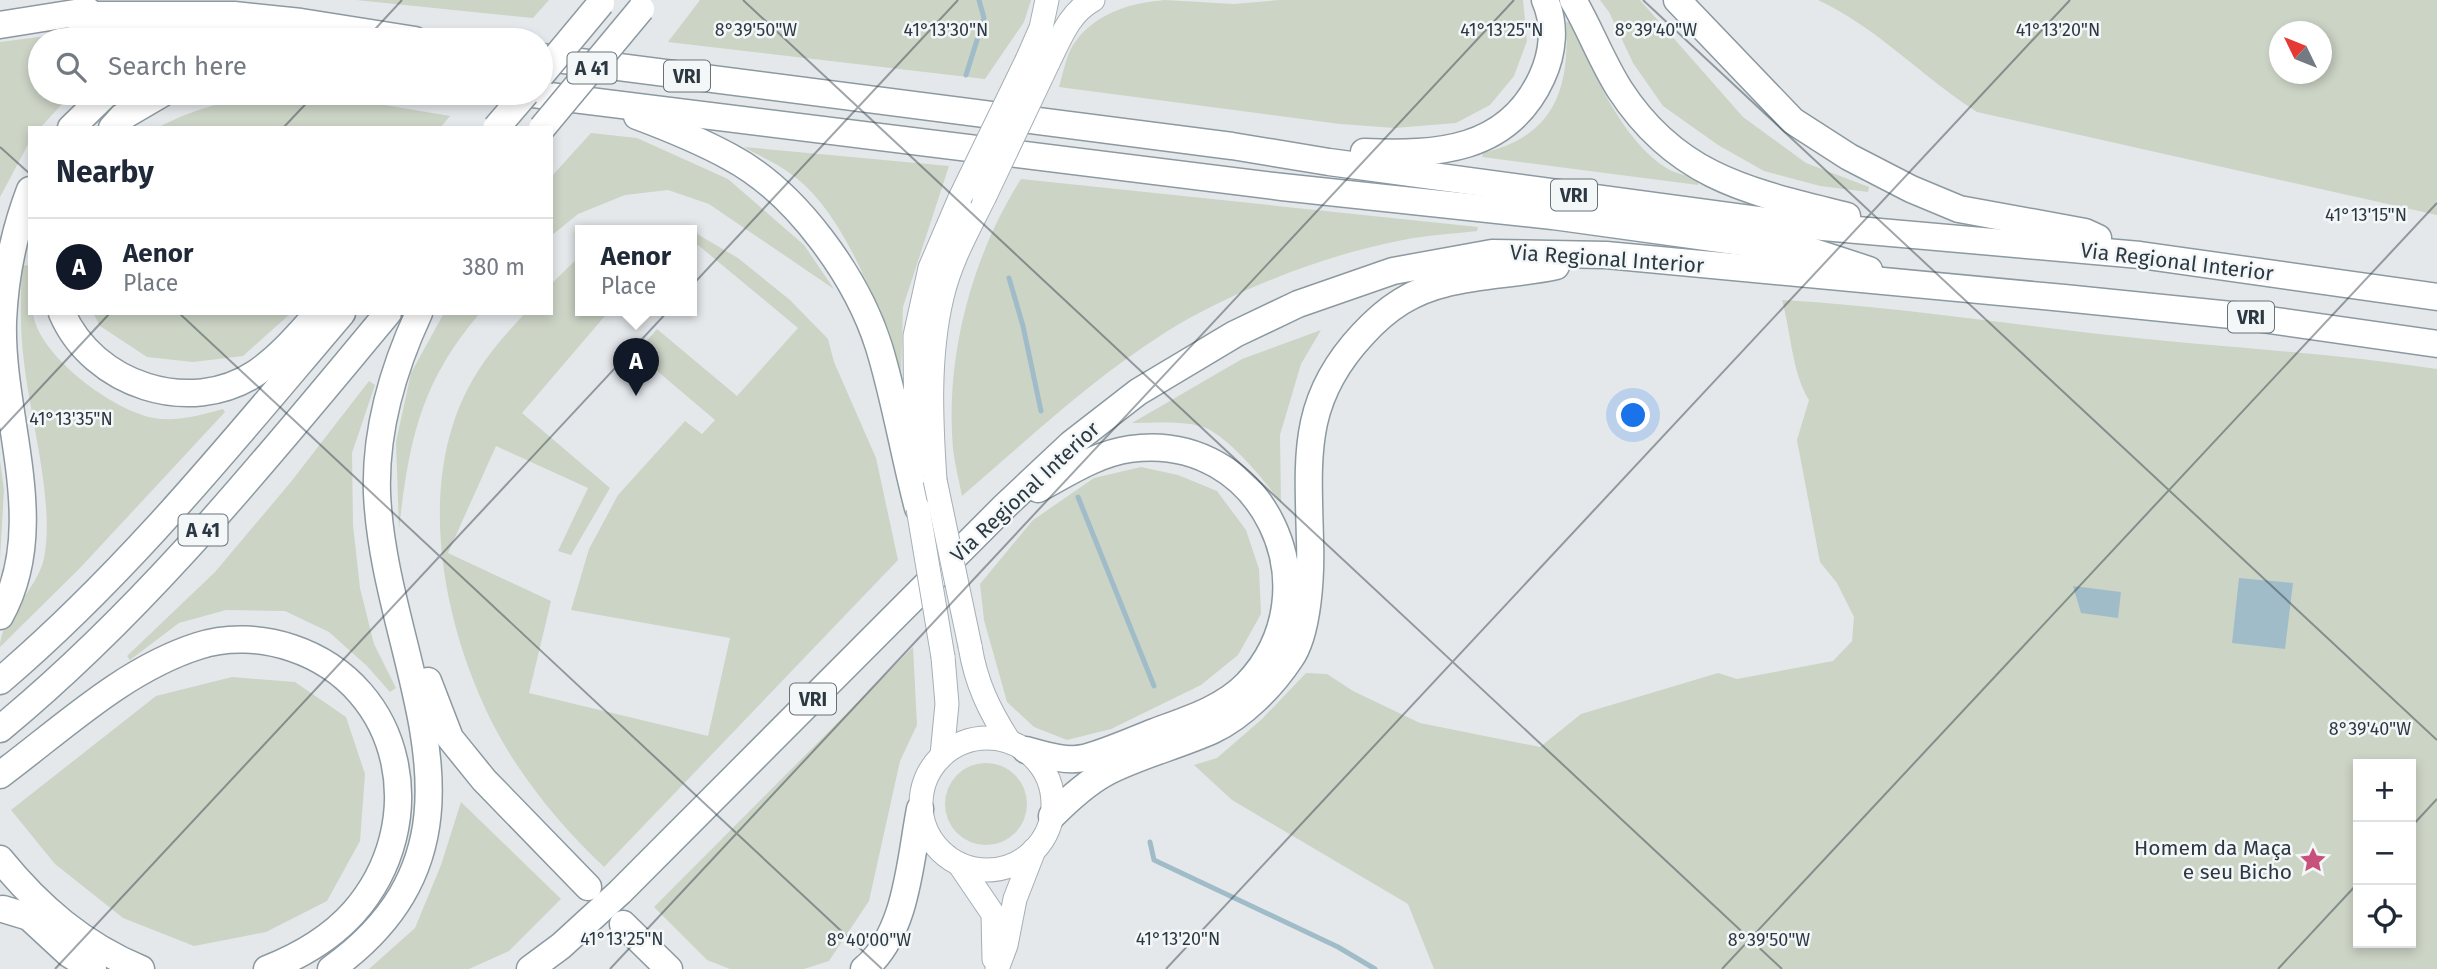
<!DOCTYPE html>
<html lang="en">
<head>
<meta charset="utf-8">
<style>
	body { margin:0; font-family:"Fira Sans",sans-serif; background:#f6f6f7; color:#1f2937 }
	.controls { position:absolute; right:21px; bottom:21px; display:grid; overflow:hidden; border-radius:0px; box-shadow:0 4px 10px #0003 }
	.controls button { width:63px; height:63px; display:grid; place-items:center; padding:0; border:0; border-bottom:2px solid #e0e1e3; background:#fff; color:#1f2937; font:35px sans-serif }
	.compass { position:absolute; left:2269px; top:21px; width:63px; height:63px; border-radius:50%; background:#fff; box-shadow:0 4px 10px #0003; rotate:313deg }
	.you { position:absolute; left:1634px; top:416px; width:24px; height:24px; margin:-18px; border:5px solid #fff; border-radius:50%; background:#1a73e8; box-shadow:0 0 0 10px #1a73e833 }
	.badge { display:grid; place-items:center; width:46px; height:46px; border-radius:50%; background:#111827; color:#fff; font-size:23px; font-weight:700 }
	.pin { position:absolute; translate:-50% -58px; filter:drop-shadow(0 2px 4px #0008) }
	.pin::after { content:''; position:absolute; top:37px; width:24px; height:21px; background:inherit; clip-path:polygon(0 0,100% 0,50% 100%) }
	.popup { position:absolute; left:575px; top:225px; width:122px; height:91px; box-sizing:border-box; display:grid; place-content:center; border-radius:0px; background:#fff; filter:drop-shadow(0 2px 5px #0005); font-size:23px; white-space:nowrap; color:#747a83 }
	.popup b { font-size:26px; color:#1f2937 }
	.popup::after { content:''; position:absolute; left:50%; top:100%; margin-left:-14px; border:14px solid transparent; border-top-color:#fff }
	.list { margin:0; padding:0; list-style:none }
	h2 { display:flex; justify-content:space-between; align-items:center; height:91px; margin:0; padding:0 28px; font-size:30px }
	h2 small { font-size:23px; font-weight:400; color:#747a83 }
	.list li { display:grid; grid-template-columns:46px 1fr auto; gap:21px; align-items:center; box-sizing:border-box; height:98px; padding:0 28px; border-top:2px solid #e0e1e3 }
	.list b { display:block; font-size:26px; white-space:nowrap }
	.list p { margin:0; font-size:23px; white-space:nowrap; color:#747a83 }
	.list em { font-size:23px; font-style:normal; color:#747a83 }
	.icon { flex:none; width:38px; height:38px; fill:none; stroke:currentColor; stroke-width:2; stroke-linecap:round; stroke-linejoin:round }
	.map { position:relative; flex:none; width:2437px; height:969px; overflow:hidden }
	.search { position:absolute; background:#fff; box-shadow:0 4px 10px #0003; left:28px; top:28px; width:525px; height:77px; display:flex; align-items:center; gap:18px; box-sizing:border-box; padding:0 24px; border-radius:38px; color:#747a83; font-size:26px }
	.panel { position:absolute; background:#fff; box-shadow:0 4px 10px #0003; left:28px; top:126px; width:525px; height:189px; border-radius:0px }
	.map>svg:first-child { display:block }
	.green { fill:#ccd4c6; fill-rule:evenodd }
	.water { fill:#a1bcc9 }
	.lines { fill:none; stroke-linecap:round; stroke-linejoin:round }
	.stream { stroke:#a1bcc9; stroke-width:5 }
	.major-casing { stroke:#a4afb6; stroke-width:25 }
	.highway-casing { stroke:#8c99a1; stroke-width:29 }
	.major { stroke:#fff; stroke-width:23 }
	.highway { stroke:#fff; stroke-width:26 }
	.major-bridge-casing { stroke:#a4afb6; stroke-width:25; stroke-linecap:butt }
	.highway-bridge-casing { stroke:#8c99a1; stroke-width:29; stroke-linecap:butt }
	.major-bridge { stroke:#fff; stroke-width:23 }
	.highway-bridge { stroke:#fff; stroke-width:26 }
	.ticks { fill:none; stroke:#2c3943; stroke-width:2; stroke-opacity:0.45 }
	.labels { text-anchor:middle; stroke-width:5; stroke-linejoin:round; paint-order:stroke }
	.shield { fill:#f4f7f8; stroke:#687279; stroke-width:2 }
	.shield-label { font-size:19px; font-weight:bold; fill:#2c3943 }
	.street-label { font-size:21px; fill:#2c3943; stroke:#f4f7f8 }
	.poi-label { font-size:21px; fill:#2c3943; stroke:#f4f7f8; text-anchor:end }
	.ticks-label { font-size:18px; text-anchor:middle; fill:#2c3943; stroke:#f4f7f8; stroke-width:5; stroke-linejoin:round; paint-order:stroke }
</style>
</head>
<body>
<div class="map">
<svg width="2437" height="969" viewBox="0 0 2437 969">
	<rect width="100%" height="100%" fill="#e4e8eb"/>
	<!-- green -->
	<g class="green">
		<polygon points="356,0 549,0 533,18"/>
		<polygon points="700,0 1031,0 1024,22 985,79 668,42"/>
		<path d="M1165,0L1234,4L1280,0H1523L1527,41L1514,76L1490,105L1456,123L1395,128L1340,124L1059,87C1063,74 1066,56 1073,45C1094,13 1130,3 1165,0Z"/>
		<polygon points="1600,0 1640,0 1743,117 1806,163 1869,187 1868,192 1820,186 1764,171 1718,145 1663,106 1633,63 1609,12"/>
		<path d="M1818,0H2437V215L1977,112C1922,77 1878,28 1818,0ZM2280,32H2322V74H2280Z"/>
		<path d="M1566,22H1570C1591,68 1623,143 1668,169C1677,174 1689,176 1699,179L1698,185L1482,157L1483,153C1554,136 1570,90 1566,22Z"/>
		<polygon points="123,26 206,27 158,40 40,40 40,93 72,93 40,128 30,128 30,141 0,197 0,42"/>
		<path d="M325,95L450,116L440,128H157C216,97 260,96 325,95Z"/>
		<polygon points="591,133 637,138 728,179 804,245 834,289 709,204 668,190 625,195 578,214 551,236 551,177"/>
		<path d="M744,147L949,166L903,307L901,376C881,313 846,213 791,174C777,163 759,156 744,147Z"/>
		<path d="M1021,179L1478,227L1477,231C1453,234 1427,235 1403,240C1327,254 1232,291 1166,332C1093,378 1027,440 962,496C959,481 955,465 953,449C945,356 972,256 1021,179Z"/>
		<path d="M692,231L738,258L790,300L828,339L834,362L876,458L898,560L604,867C562,827 524,782 496,730C442,627 411,475 478,371C491,350 509,331 525,313H551V284L580,256V310H610L522,413L610,488L571,555L558,551L588,488L496,446L448,553L551,601L529,693L708,736L730,638L571,610L589,549L618,495L685,421L702,434L715,420L636,353L657,329L737,396L798,328L698,245L692,248Z"/>
		<path d="M28,265L30,313H33C38,356 114,411 154,418C175,422 202,415 223,409L225,412L80,568L0,647C0,618 38,589 44,558C55,503 30,418 24,362C20,330 20,299 22,266Z"/>
		<path d="M1782,300C1888,306 1993,322 2099,334C2212,347 2325,352 2437,369V969H1434L1408,904L1232,800L1194,765L1217,758L1262,719L1306,673L1327,674L1353,691L1420,723L1540,747L1581,714L1718,673L1737,679L1833,661L1852,641L1854,617L1837,583L1820,562L1797,440L1809,400C1792,373 1791,332 1782,300ZM2358,764H2411V943H2358Z"/>
		<polygon points="93,313 291,313 243,356 193,362 147,357 100,326"/>
		<path d="M444,313H480C420,383 409,441 399,529L396,442L411,373Z"/>
		<path d="M1321,330L1301,364L1280,435L1281,503C1265,481 1233,442 1208,429C1191,420 1152,423 1132,423L1242,359Z"/>
		<polygon points="369,381 375,385 352,453 353,525 360,588 374,644 396,688 390,692 367,666 329,632 285,611 226,610 179,623 130,660 127,656 215,572 290,483"/>
		<polygon points="0,460 4,490 0,559"/>
		<polygon points="1141,467 1178,475 1217,491 1246,530 1259,569 1261,614 1238,655 1201,685 1111,729 1067,740 1034,727 1007,702 984,620 980,584 1033,520 1094,478"/>
		<polygon points="913,647 917,725 900,761 869,901 829,961 804,969 730,969 707,960 654,907"/>
		<polygon points="232,677 295,682 346,717 365,774 360,841 327,901 266,932 194,946 123,918 55,864 11,810 156,696"/>
		<circle cx="986" cy="804" r="41"/>
		<polygon points="461,802 561,899 509,951 469,969 369,969 415,928 441,865"/>
	</g>
	<!-- water -->
	<g class="water">
		<polygon points="2239,578 2293,583 2285,649 2232,643"/>
		<polygon points="2073,586 2121,592 2118,618 2081,613"/>
	</g>
	<g class="lines">
		<!-- stream -->
		<g class="stream">
			<polyline points="966,75 984,18 979,0"/>
			<polyline points="1009,278 1023,326 1041,411"/>
			<polyline points="1078,497 1154,686"/>
			<polyline points="1150,842 1154,860 1338,947 1375,969"/>
		</g>
		<!-- major casing -->
		<g class="major-casing">
			<g id="major">
				<polyline points="1027,60 1041,28 1047,0"/>
				<path d="M1048,63C1060,39 1069,13 1093,0"/>
				<polyline points="916,467 915,336 930,268 960,198"/>
				<path d="M935,480C931,420 928,356 942,297C950,262 968,230 984,198"/>
				<path d="M970,646C976,683 989,710 1009,741"/>
				<circle cx="987" cy="804" r="66"/>
				<polyline points="942,755 947,704 943,657"/>
				<polyline points="959,864 993,914 994,959"/>
				<polyline points="997,969 1006,945 1015,899 1034,850"/>
			</g>
		</g>
		<!-- highway casing -->
		<g class="highway-casing">
			<g id="highway">
				<path d="M1573,0C1590,29 1602,62 1620,90C1678,179 1752,192 1847,216"/>
				<polyline points="1677,0 1793,121 1849,157 1911,189 1959,209 2085,232 2098,238"/>
				<polyline points="71,15 234,15 301,22 415,40"/>
				<polyline points="0,25 88,11"/>
				<polyline points="256,40 325,39"/>
				<polyline points="541,57 1232,146 1329,162 1789,224 2140,255 2437,297"/>
				<polyline points="525,93 1282,187 1553,216 1814,252 1869,270"/>
				<path d="M637,116C669,128 701,141 730,157C796,192 857,277 879,347C895,399 904,455 918,508"/>
				<polyline points="71,128 107,93"/>
				<polyline points="112,128 122,117 163,93"/>
				<path d="M1364,152C1436,155 1508,152 1542,77C1553,53 1556,25 1545,0"/>
				<path d="M62,313C93,385 190,417 256,373C280,357 299,334 318,313"/>
				<path d="M0,616C51,526 0,417 3,321C5,276 14,232 30,190"/>
				<path d="M0,681C128,572 233,441 342,313"/>
				<polyline points="428,681 450,738 484,780 588,887"/>
				<path d="M0,729C147,608 266,459 388,313"/>
				<path d="M1026,750C1044,755 1066,762 1084,758C1107,752 1131,741 1154,732C1186,720 1223,709 1247,684C1337,590 1262,430 1130,449C1096,454 1068,473 1038,489"/>
				<path d="M0,775C62,729 123,670 198,646C228,636 262,638 292,648C405,686 431,824 354,912C330,939 300,956 267,969"/>
				<path d="M1052,816C1068,800 1085,784 1105,773C1139,755 1178,746 1213,730C1243,716 1272,686 1290,659C1309,633 1311,572 1310,541C1308,456 1301,400 1363,334C1387,308 1412,291 1447,283C1482,274 1520,274 1556,266"/>
				<path d="M0,859C39,907 83,945 141,969"/>
				<polyline points="3,909 29,917 69,954 93,969"/>
				<polyline points="623,924 669,969"/>
				<path d="M331,969C515,837 384,665 377,493C375,431 393,369 419,313"/>
				<polyline points="530,969 561,946 620,892 1005,506 1071,444 1138,392 1235,334 1298,304 1393,271 1492,253 1606,255 2064,298 2241,316 2437,344"/>
				<path d="M864,969C907,934 910,861 920,809"/>
			</g>
		</g>
		<!-- major -->
		<use href="#major" class="major"/>
		<!-- highway -->
		<use href="#highway" class="highway"/>
		<!-- major-bridge casing -->
		<g class="major-bridge-casing">
			<g id="major-bridge">
				<polyline points="960,198 1027,60"/>
				<polyline points="984,198 1048,63"/>
				<polyline points="935,480 970,646"/>
				<polyline points="918,508 943,657"/>
			</g>
		</g>
		<!-- highway-bridge casing -->
		<g class="highway-bridge-casing">
			<g id="highway-bridge">
				<polyline points="541,75 601,3"/>
				<polyline points="496,128 526,93"/>
				<polyline points="542,128 641,9"/>
			</g>
		</g>
		<!-- major-bridge -->
		<use href="#major-bridge" class="major-bridge"/>
		<!-- highway-bridge -->
		<use href="#highway-bridge" class="highway-bridge"/>
	</g>
	<!-- ticks -->
	<path class="ticks" d="M743,0L1782,969M1643,0L2437,740M365,40L402,0M283,128L316,93M0,147L30,174M179,313L882,969M0,431L110,313M2411,827L2437,799M55,969L958,0M610,969L1514,0M1166,969L2070,0M1722,969L2437,203M2278,969L2358,883"/>
	<!-- icons -->
	<defs>
		<g id="sight-bare" transform="scale(2.1)"><path d="M0-6L1.8-2.2L6-1.7L2.9 1.2L3.7 5.4L0 3.3L-3.7 5.4L-2.9 1.2L-6-1.7L-1.8-2.2Z" fill="#c8517b" stroke="#f4f7f8" stroke-width="2.5" paint-order="stroke"/></g>
	</defs>
	<g fill-rule="evenodd">
		<use href="#sight-bare" x="2313" y="860"/>
	</g>
	<g class="labels">
		<!-- shield labels -->
		<g class="shield">
			<rect x="567.5" y="52.5" width="49" height="31" rx="5"/>
			<rect x="664" y="60.5" width="46" height="31" rx="5"/>
			<rect x="1551" y="179.5" width="46" height="31" rx="5"/>
			<rect x="2228" y="301.5" width="46" height="31" rx="5"/>
			<rect x="178.5" y="514.5" width="49" height="31" rx="5"/>
			<rect x="790" y="683.5" width="46" height="31" rx="5"/>
		</g>
		<g class="shield-label">
			<text x="592" y="75">A 41</text>
			<text x="687" y="83">VRI</text>
			<text x="1574" y="202">VRI</text>
			<text x="2251" y="324">VRI</text>
			<text x="203" y="537">A 41</text>
			<text x="813" y="706">VRI</text>
		</g>
		<!-- street labels -->
		<g class="street-label">
			<text transform="translate(1607 259) rotate(4)" y="7">Via Regional Interior</text>
			<text transform="translate(2177 262) rotate(7)" y="7">Via Regional Interior</text>
			<text transform="translate(1025 492) rotate(-43)" y="7">Via Regional Interior</text>
		</g>
		<!-- poi labels -->
		<g class="poi-label">
			<text x="2292" y="855">Homem da Maça<tspan x="2292" dy="24">e seu Bicho</tspan></text>
		</g>
	</g>
	<g class="ticks-label">
		<text x="756" y="36">8°39'50"W</text>
		<text x="1656" y="36">8°39'40"W</text>
		<text x="946" y="36">41°13'30"N</text>
		<text x="1502" y="36">41°13'25"N</text>
		<text x="2058" y="36">41°13'20"N</text>
		<text x="2366" y="221">41°13'15"N</text>
		<text x="71" y="425">41°13'35"N</text>
		<text x="2370" y="735">8°39'40"W</text>
		<text x="622" y="945">41°13'25"N</text>
		<text x="1178" y="945">41°13'20"N</text>
		<text x="869" y="946">8°40'00"W</text>
		<text x="1769" y="946">8°39'50"W</text>
	</g>
</svg>
<div class="controls">
<button>+</button>
<button>−</button>
<button><svg class="icon" aria-label="locate" viewBox="0 0 24 24"><circle cx="12" cy="12" r="6"/><path d="M12 2v4M12 18v4M2 12h4M18 12h4"/></svg></button>
</div>
<svg class="compass" viewBox="-18 -18 36 36"><path d="M0-13l5 13h-10z" fill="#e53935"/><path d="M0 13l5-13h-10z" fill="#747a83"/></svg>
<div class="you"></div>
<div class="pin badge" style="left:636px;top:396px">A</div>
<div class="popup"><b>Aenor</b>Place</div>
<div class="search"><svg class="icon" aria-label="search" viewBox="0 0 24 24"><circle cx="10" cy="10" r="6"/><path d="M15 15l6 6"/></svg>Search here</div>
<section class="panel">
<h2>Nearby<small></small></h2>
<ul class="list">
<li><span class="badge">A</span><div><b>Aenor</b><p>Place</p></div><em>380 m</em></li>
</ul>
</section>
</div>
</body>
</html>
